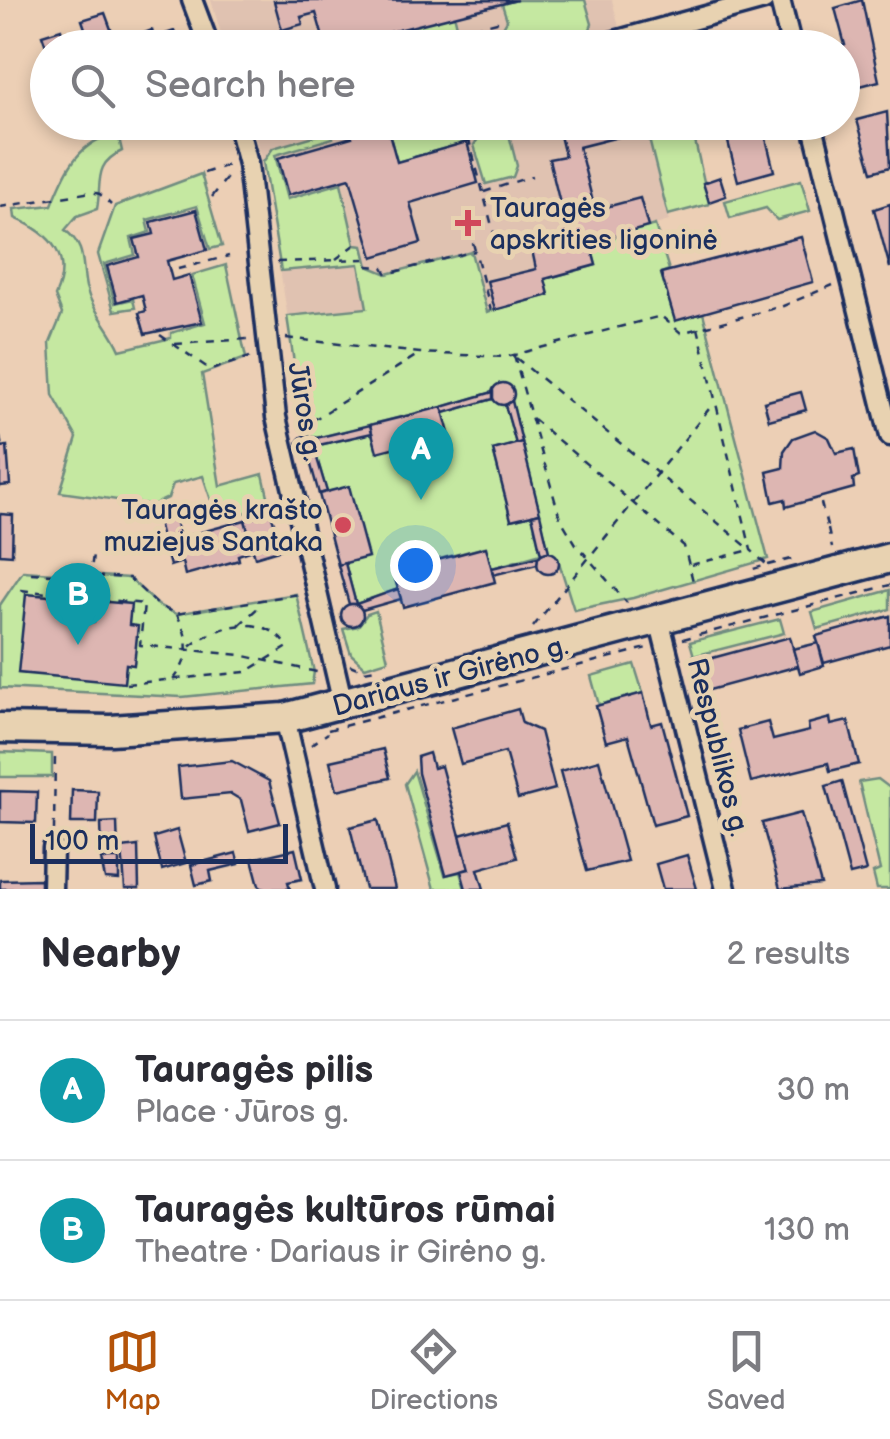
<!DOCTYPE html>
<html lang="en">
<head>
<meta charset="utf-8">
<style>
	body { margin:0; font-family:"Balsamiq Sans",sans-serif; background:#f2f2f3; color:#2b2b33 }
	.scale { position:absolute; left:30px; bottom:25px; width:258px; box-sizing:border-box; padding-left:10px; border:5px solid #1b2f5e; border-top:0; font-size:28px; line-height:35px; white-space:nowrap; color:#1b2f5e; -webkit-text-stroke:8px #e8d2b1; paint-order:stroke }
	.you { position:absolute; left:415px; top:565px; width:35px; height:35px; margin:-25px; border:8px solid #fff; border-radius:50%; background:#1a73e8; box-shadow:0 0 0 15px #1a73e833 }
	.badge { display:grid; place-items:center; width:65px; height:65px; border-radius:50%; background:#b45309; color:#fff; font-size:32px; font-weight:700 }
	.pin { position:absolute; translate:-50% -82px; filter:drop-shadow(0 2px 5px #0008) }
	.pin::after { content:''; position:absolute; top:52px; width:35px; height:30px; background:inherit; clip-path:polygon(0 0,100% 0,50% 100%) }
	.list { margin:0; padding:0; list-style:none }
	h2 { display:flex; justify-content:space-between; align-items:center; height:130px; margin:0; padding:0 40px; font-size:42px }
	h2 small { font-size:32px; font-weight:400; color:#7c7c81 }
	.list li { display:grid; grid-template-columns:65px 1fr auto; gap:30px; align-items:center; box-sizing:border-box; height:140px; padding:0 40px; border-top:2px solid #e1e1e2 }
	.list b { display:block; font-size:38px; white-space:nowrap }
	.list p { margin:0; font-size:32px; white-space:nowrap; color:#7c7c81 }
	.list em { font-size:32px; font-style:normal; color:#7c7c81 }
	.icon { flex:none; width:55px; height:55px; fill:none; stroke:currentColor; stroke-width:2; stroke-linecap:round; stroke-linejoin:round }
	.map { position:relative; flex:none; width:890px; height:889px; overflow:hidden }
	.search { position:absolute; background:#fff; box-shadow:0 5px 15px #0003; left:30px; right:30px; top:30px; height:110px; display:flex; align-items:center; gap:25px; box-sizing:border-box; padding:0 35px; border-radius:55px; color:#7c7c81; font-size:38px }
	.sheet { height:410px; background:#fff }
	nav { display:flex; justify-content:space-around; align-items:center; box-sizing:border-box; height:140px; border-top:2px solid #e1e1e2; background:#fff; font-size:28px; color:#7c7c81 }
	nav a { display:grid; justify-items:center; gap:5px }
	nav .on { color:#b45309 }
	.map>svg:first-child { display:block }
	.built { fill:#e0c2b1 }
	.green { fill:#c5e8a1; stroke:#708c80; stroke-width:2.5 }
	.building { fill:#ddb6b2; stroke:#1b2f5e; stroke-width:2.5 }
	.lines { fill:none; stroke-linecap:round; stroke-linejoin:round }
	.minor-casing { stroke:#1b2f5e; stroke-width:25 }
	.trunk-casing { stroke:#1b2f5e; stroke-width:35 }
	.path { stroke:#1b2f5e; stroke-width:2.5; stroke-dasharray:8 8; stroke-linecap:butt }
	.minor { stroke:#e8d2b1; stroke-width:18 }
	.trunk { stroke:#e8d2b1; stroke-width:28 }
	.poi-dot { fill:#d1495b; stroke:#e8d2b1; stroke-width:4 }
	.labels { text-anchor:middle; stroke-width:10; stroke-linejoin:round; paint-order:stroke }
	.poi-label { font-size:28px; fill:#1b2f5e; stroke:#e8d2b1; text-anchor:start }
	.street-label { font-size:28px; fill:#1b2f5e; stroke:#e8d2b1 }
</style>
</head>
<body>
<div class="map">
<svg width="890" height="889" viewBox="0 0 890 889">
	<rect width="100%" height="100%" fill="#eccfb5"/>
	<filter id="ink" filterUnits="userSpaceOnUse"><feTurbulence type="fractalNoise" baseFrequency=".01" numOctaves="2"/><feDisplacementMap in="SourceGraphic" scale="20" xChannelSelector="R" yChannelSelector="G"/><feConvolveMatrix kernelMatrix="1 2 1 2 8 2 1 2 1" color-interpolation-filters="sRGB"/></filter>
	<g filter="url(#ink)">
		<!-- built -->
		<g class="built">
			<polygon points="211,0 612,0 624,47 225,47"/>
			<polygon points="251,123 644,123 669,221 591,243 596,265 546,279 549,295 436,327 289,325 263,162"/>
		</g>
		<!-- green -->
		<g class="green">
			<polygon points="517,0 585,0 592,24 587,37 549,47 507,47 498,36 507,20 502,4"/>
			<polygon points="454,14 462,47 365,47 363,39"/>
			<polygon points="386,123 468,123 464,143 397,162"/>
			<polygon points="488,123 506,123 517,166 513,177 486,184 474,145"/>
			<polygon points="645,123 691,123 709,204 668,215"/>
			<polygon points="331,131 333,138 275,155 287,199 341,183 355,245 363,246 368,266 387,274 471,252 487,312 549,295 545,279 596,265 590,243 655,225 669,270 661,273 675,320 703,313 768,559 633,598 574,610 558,559 549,552 512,401 513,390 504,383 493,392 442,407 316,438 305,436 287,316 367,308 359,264 281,271 263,162 273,148"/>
			<path d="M109,136L119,138L122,151C93,164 102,182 97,209L77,216L65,230C87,247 81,263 86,287C92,311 111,328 120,350L171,338V333L205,323L192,275L226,265L246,358L202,374L220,486L263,474L270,505L218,521L203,476L173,484L168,498L153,505L60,492L77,438L53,395L50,343L62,314L55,296C73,257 52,234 15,218L14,209L52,205C63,177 76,144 109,136Z"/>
			<polygon points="201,174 222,246 210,249 197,206 147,220 150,232 131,238 135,255 104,264 115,303 133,299 135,308 114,311 98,254 115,206"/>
			<polygon points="801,180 810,211 777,220 766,208 730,218 725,201"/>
			<polygon points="493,399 505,405 516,444 493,450 511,520 532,515 541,554 492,568 485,547 394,571 398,589 356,604 345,563 349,487 327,492 316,455 319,445 372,433 377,451 444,413"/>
			<polygon points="23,571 129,578 158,605 176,614 296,594 314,672 312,684 182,697 0,688 0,605"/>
			<polygon points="890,590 890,609 817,629 812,612"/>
			<polygon points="376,611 388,660 365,667 351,654 343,629 358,626 367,614"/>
			<polygon points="780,619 784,633 694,656 690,642"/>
			<polygon points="634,664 643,693 599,705 591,676"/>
			<polygon points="0,752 52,754 52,777 0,777"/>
			<polygon points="414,771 445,875 460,872 465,889 434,889 405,784"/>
			<polygon points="878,779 890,788 890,889 877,889 873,873 880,870 859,782"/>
		</g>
		<!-- building -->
		<g class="building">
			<polygon points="517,0 363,39 365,48 326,48 316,13 301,17 303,24 282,30 274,1"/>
			<polygon points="862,0 879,81 849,89 842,48 837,47 845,45 835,8"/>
			<polygon points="105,13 112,32 89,40 82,20"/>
			<polygon points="61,29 65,43 47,49 42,35"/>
			<polygon points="152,30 154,38 174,31 180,48 136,48 132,38"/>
			<polygon points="887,112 890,167 872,172 857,120"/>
			<polygon points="347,122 386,122 397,162 467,142 478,183 410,203 421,243 373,257 350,178 288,195 278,158 352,137"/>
			<polygon points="575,122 623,122 626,135 579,147 595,210 640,198 648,227 590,243 596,265 545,279 549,295 495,310 487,281 536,269 532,250 569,240 549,159 565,156 558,127"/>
			<polygon points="723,122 762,122 774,171 738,181"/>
			<polygon points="720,177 726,196 709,202 703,183"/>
			<polygon points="890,204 890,268 874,209"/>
			<polygon points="196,210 207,250 167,261 172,280 189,275 202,322 145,334 139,313 146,311 142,295 117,302 107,266 139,257 134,239 154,234 151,222"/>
			<polygon points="801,237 813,282 675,321 661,273"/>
			<circle cx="503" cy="394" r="11"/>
			<polygon points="493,392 493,399 444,413 442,407"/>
			<polygon points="801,392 806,410 769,420 764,402"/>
			<polygon points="512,401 522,442 516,444 505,405"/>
			<polygon points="442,407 449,433 377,452 370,425"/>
			<polygon points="370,425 372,433 319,445 316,438"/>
			<polygon points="815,430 829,438 836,453 854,449 859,477 853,479 854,488 786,507 785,499 773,502 767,472 783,468 784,451 793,438"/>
			<circle cx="308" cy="446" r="11"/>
			<polygon points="0,437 2,447 7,446 10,485 0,486"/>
			<polygon points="522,442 540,513 511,520 493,450"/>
			<polygon points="316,455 327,492 319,494 309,458"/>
			<polygon points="349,486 368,557 338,565 319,494"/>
			<polygon points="172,509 179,534 162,538 156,513"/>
			<polygon points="271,513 282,549 255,557 245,520"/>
			<polygon points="540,513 549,552 541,554 532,515"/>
			<polygon points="0,514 13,515 12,555 0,554"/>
			<polygon points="245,520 253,550 238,555 239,560 185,575 182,562 170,566 167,555 183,551 180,538"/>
			<polygon points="486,547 495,582 403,607 393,572"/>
			<circle cx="548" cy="563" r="11"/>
			<polygon points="538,557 537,564 493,575 492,568"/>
			<polygon points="345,563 356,604 349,604 338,565"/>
			<polygon points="398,589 401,599 362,610 356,604"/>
			<polygon points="26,594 83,599 80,621 94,622 96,601 131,604 129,625 138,626 134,665 126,664 124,683 18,673"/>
			<circle cx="352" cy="615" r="11"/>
			<polygon points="890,616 890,645 824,663 816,636"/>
			<polygon points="790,637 798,666 702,692 694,663"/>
			<polygon points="818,643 824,666 800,673 793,649"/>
			<polygon points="643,693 651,725 662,722 687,816 653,825 628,736 606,742 596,706"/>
			<polygon points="518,709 522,723 540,731 555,789 518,799 505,752 461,764 451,728"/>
			<polygon points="830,718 831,725 848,721 859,764 830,771 828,763 751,782 738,730 768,722 773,740 809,731 808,724"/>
			<polygon points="383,749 390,778 337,790 330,761"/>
			<polygon points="429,753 433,768 441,766 469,869 446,875 418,773 417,757"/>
			<polygon points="599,760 627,861 587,871 560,771"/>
			<polygon points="232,761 269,781 280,823 249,831 241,800 231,794 181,799 178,767"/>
			<polygon points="842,781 866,871 850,875 826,786"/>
			<polygon points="72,790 98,791 97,823 71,823"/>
			<polygon points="0,791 37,792 36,823 0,822"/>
			<polygon points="801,813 821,885 780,889 762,823"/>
			<polygon points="378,820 395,889 365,889 350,827"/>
			<polygon points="117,822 118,852 102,853 101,823"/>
			<polygon points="507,822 517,858 478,869 484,889 466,889 461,871 469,869 460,835"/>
			<polygon points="177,830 186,863 162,870 154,837"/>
			<polygon points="138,846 139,889 125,889 122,848"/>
			<polygon points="295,849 302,879 288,882 290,889 264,889 259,885 252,859"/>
			<polygon points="236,853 239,864 210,871 212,881 196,885 191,865"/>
			<polygon points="687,855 697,889 663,889 656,864"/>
			<polygon points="101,859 119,859 119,880 105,879"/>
			<polygon points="40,879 40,889 0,889 0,880"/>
		</g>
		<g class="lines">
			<!-- minor casing -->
			<g class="minor-casing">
				<g id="minor">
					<polyline points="192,0 210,48"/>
					<polyline points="780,0 792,48"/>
					<polyline points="611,42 764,0"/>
					<polyline points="237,122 248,164 276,417 343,704"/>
					<polyline points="812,122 890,436"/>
					<polyline points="659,619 726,889"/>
					<polyline points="285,718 325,889"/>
					<polyline points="52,889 53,848"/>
				</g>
			</g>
			<!-- trunk casing -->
			<g class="trunk-casing">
				<polyline id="trunk" points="0,728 111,730 285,718 890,558"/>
			</g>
			<!-- path -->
			<g class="path">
				<polyline points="465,48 460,31 497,22 491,48"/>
				<polyline points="472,122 469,140 495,237"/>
				<polyline points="469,139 486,122"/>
				<polyline points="204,173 231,164"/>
				<polyline points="484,192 532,176"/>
				<polyline points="212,197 229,175"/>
				<polyline points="0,207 92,192 100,194 111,205"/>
				<polyline points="473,243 491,311"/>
				<polyline points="336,259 355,245"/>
				<polyline points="277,262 367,259 368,266 383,267 387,274 475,251"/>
				<polyline points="178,269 229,256"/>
				<polyline points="698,328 751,550 767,565 750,570"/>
				<polyline points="160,335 211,370 250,357"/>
				<polyline points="286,338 420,353 506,357 661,316 681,333 783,306 833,285"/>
				<polyline points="175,344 248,339"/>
				<polyline points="514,356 560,518 576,544 627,603"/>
				<polyline points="516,358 750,549"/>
				<polyline points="533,419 684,546 694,585"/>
				<polyline points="299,429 419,354"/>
				<polyline points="821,503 827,526"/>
				<polyline points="828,529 832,548"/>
				<polyline points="691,565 750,550"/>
				<polyline points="768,565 795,558"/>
				<polyline points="31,573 129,578 158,605 176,614 299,594"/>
				<polyline points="21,590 144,604 140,645 240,655 317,672"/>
				<polyline points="88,596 93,554"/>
				<polyline points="239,625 262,604"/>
				<polyline points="533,627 713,404"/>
				<polyline points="683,639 890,585"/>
				<polyline points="350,665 364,671 375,669"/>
				<path d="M173,680C191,659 190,638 177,615"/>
				<path d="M126,684L246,672L288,647C265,610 213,626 187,649"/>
				<polyline points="328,730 647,648"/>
				<polyline points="311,745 328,733"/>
				<polyline points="54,830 55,753"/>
			</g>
			<!-- minor -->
			<use href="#minor" class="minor"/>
			<!-- trunk -->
			<use href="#trunk" class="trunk"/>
		</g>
	</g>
	<!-- markers -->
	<g class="poi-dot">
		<path d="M463 208h10v10h10v10h-10v10h-10v-10h-10v-10h10z"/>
		<circle cx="343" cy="525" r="10"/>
	</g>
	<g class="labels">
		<!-- poi labels -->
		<g class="poi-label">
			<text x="490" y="217">Tauragės<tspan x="490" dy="32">apskrities ligoninė</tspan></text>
			<text x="323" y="519" text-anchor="end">Tauragės krašto<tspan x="323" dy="32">muziejus Santaka</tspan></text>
		</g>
		<!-- street labels -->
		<g class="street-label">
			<text transform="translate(306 411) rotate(81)" y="10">Jūros g.</text>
			<text transform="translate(450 675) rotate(-15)" y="10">Dariaus ir Girėno g.</text>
			<text transform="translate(719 747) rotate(76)" y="10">Respublikos g.</text>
		</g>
	</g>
</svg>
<div class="scale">100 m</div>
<div class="you"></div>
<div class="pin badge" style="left:421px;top:500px;background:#0f9aa8">A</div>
<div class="pin badge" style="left:78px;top:645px;background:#0f9aa8">B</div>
<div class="search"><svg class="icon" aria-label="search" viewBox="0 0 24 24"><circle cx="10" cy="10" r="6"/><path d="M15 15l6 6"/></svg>Search here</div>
</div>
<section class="sheet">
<h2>Nearby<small>2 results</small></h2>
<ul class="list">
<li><span class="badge" style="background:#0f9aa8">A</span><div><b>Tauragės pilis</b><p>Place · Jūros g.</p></div><em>30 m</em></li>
<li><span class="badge" style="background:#0f9aa8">B</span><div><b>Tauragės kultūros rūmai</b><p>Theatre · Dariaus ir Girėno g.</p></div><em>130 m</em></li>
</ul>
</section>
<nav>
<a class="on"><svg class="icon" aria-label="map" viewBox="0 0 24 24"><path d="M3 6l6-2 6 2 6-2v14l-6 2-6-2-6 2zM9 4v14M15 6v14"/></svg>Map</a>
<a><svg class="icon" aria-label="directions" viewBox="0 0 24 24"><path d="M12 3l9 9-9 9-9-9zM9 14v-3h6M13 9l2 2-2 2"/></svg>Directions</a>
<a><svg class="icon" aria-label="saved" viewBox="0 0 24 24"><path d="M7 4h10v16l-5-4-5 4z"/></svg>Saved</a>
</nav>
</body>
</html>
